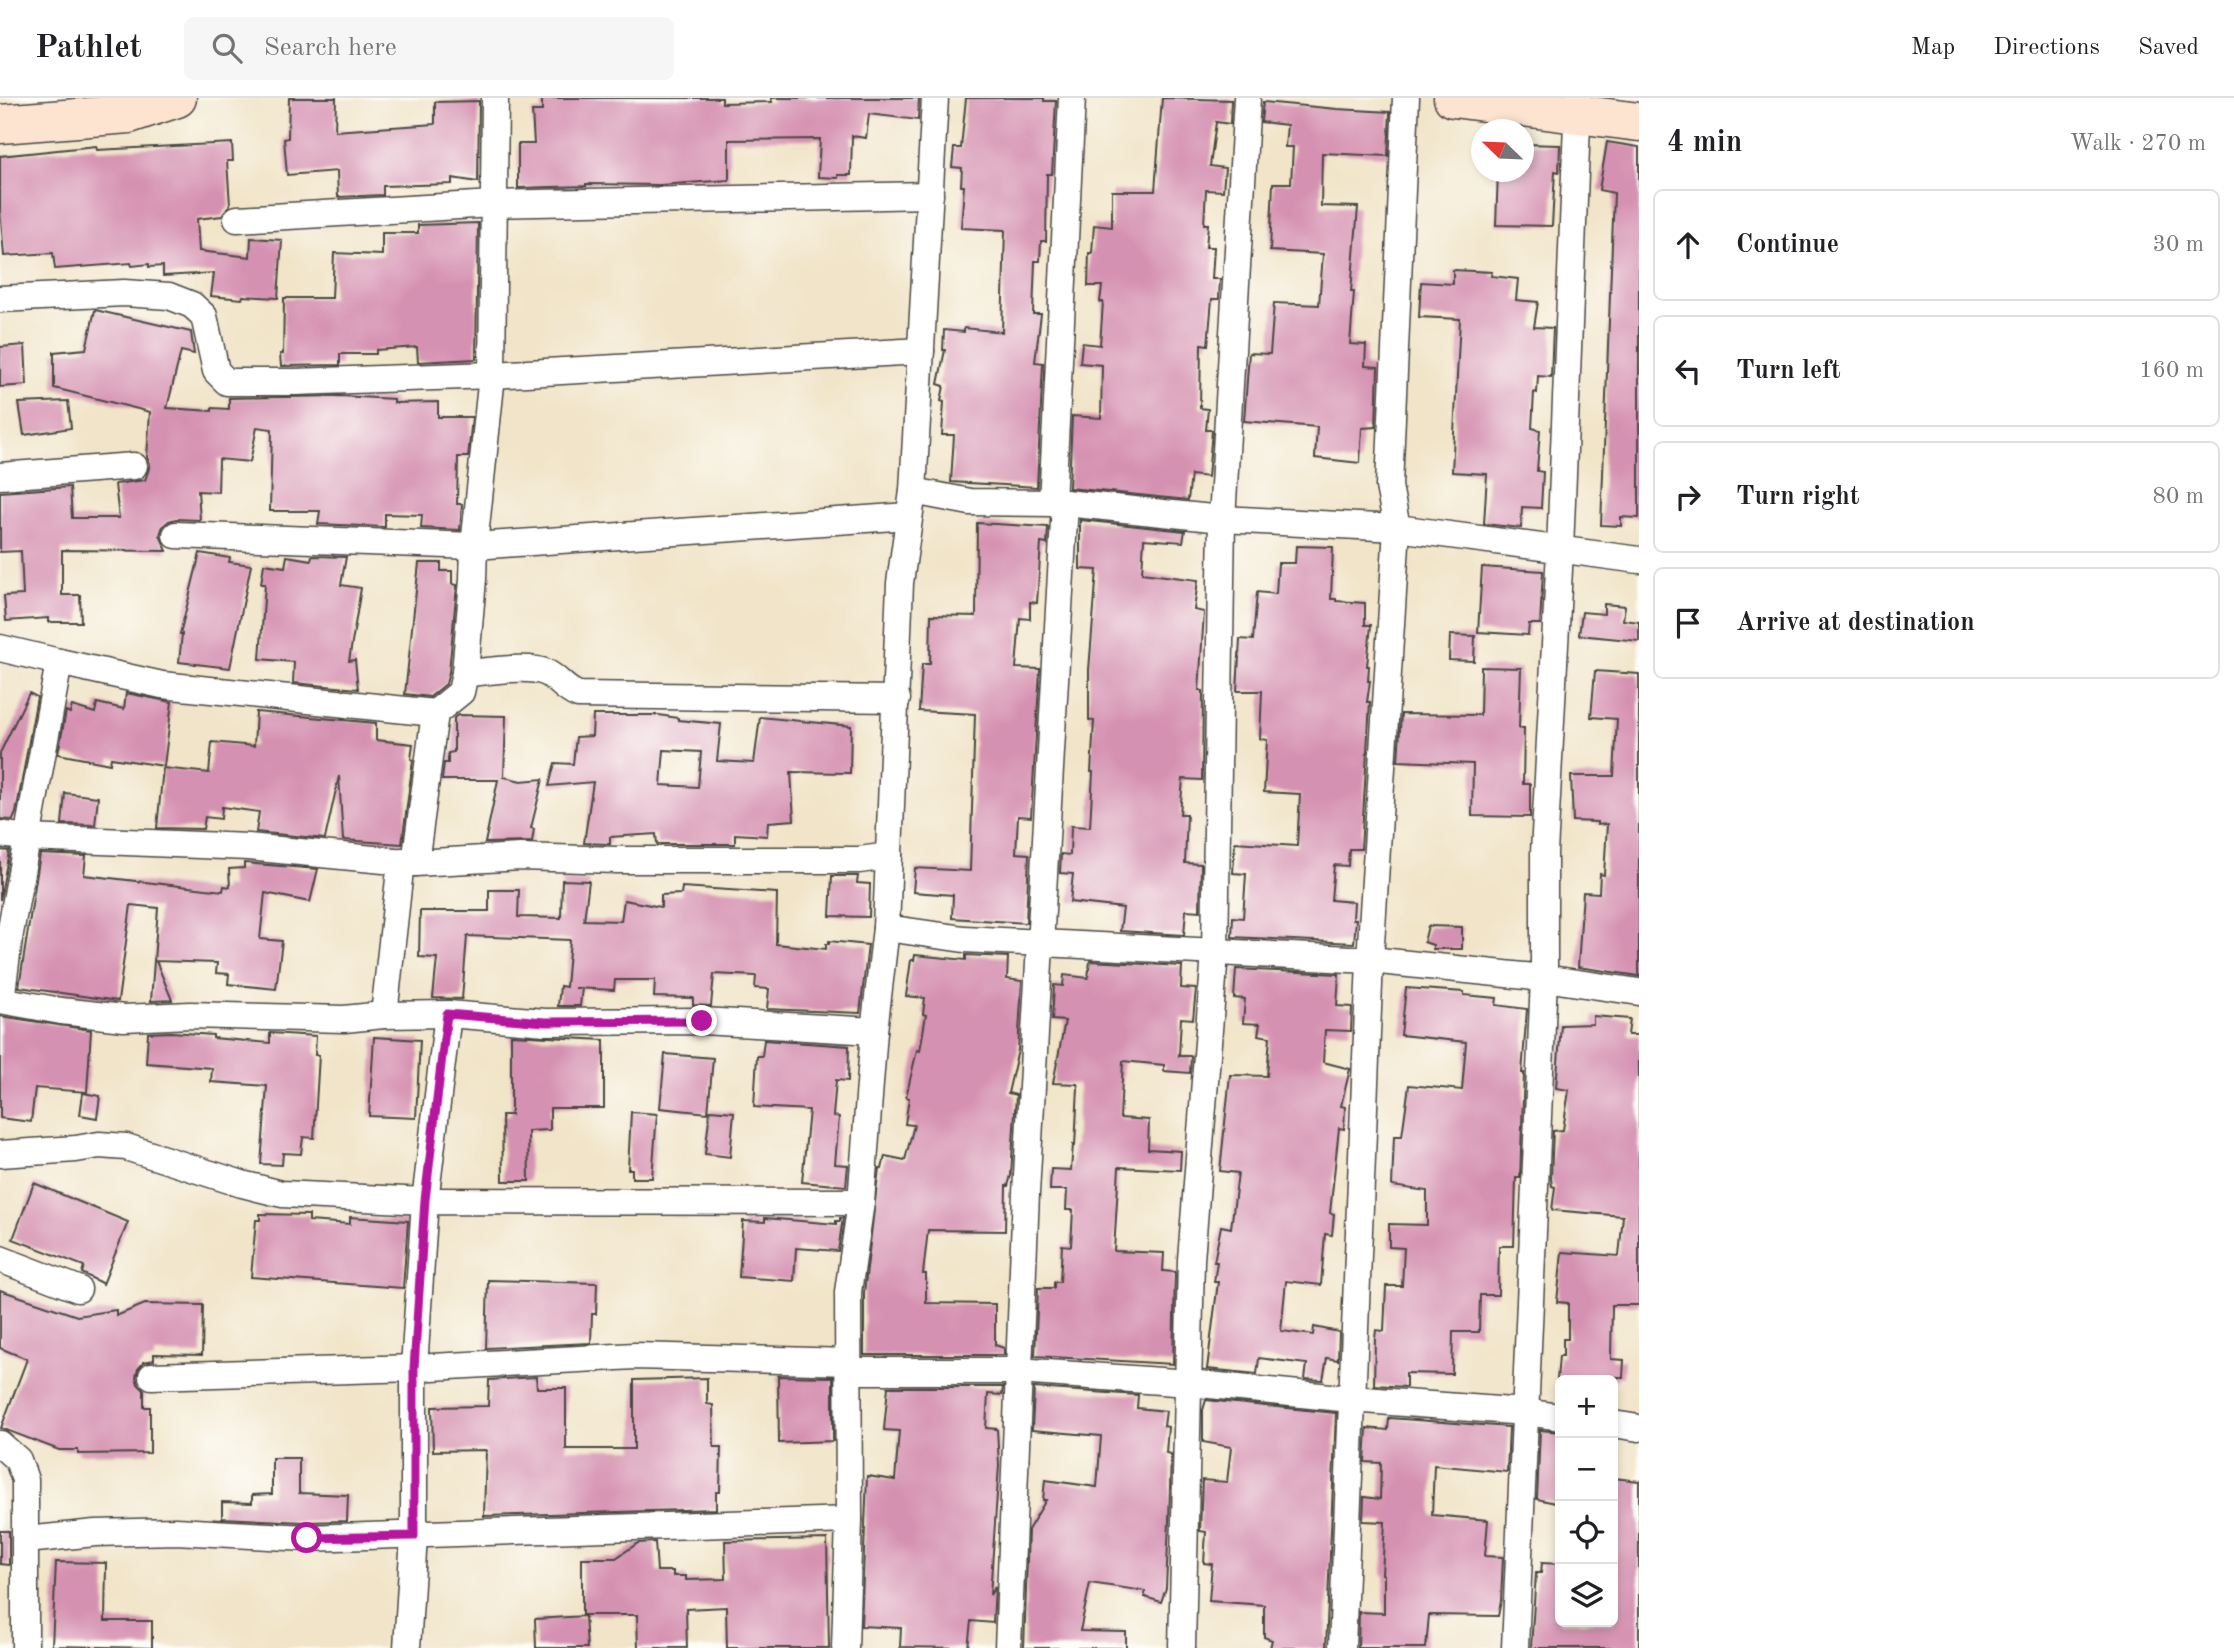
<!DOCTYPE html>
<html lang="en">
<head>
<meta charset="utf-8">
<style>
	body { margin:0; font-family:"Old Standard TT",serif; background:#f6f6f6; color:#202124 }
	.controls { position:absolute; right:21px; bottom:21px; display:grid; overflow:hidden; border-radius:10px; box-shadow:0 4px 10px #0003 }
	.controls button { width:63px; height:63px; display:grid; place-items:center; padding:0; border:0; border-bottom:2px solid #e0e0e0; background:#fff; color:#202124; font:35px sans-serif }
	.compass { position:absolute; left:1471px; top:21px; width:63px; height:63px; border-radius:50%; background:#fff; box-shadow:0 4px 10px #0003; rotate:293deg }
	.stop { position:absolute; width:21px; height:21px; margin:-16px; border:5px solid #b5179e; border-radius:50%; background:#fff }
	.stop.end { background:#b5179e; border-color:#fff; box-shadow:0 2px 7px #0008 }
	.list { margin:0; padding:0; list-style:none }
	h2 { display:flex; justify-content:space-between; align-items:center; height:91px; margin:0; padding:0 28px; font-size:30px }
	h2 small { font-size:23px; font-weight:400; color:#757577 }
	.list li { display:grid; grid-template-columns:46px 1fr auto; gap:21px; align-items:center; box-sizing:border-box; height:112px; margin:0 14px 14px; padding:0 14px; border:2px solid #e0e0e0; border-radius:10px }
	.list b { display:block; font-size:26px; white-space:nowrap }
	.list em { font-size:23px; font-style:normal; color:#757577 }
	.icon { flex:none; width:38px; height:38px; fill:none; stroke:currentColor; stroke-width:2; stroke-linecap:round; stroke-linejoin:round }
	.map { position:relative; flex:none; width:1639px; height:1550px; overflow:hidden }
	header { display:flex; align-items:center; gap:42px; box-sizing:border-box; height:98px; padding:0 35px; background:#fff; border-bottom:2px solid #e0e0e0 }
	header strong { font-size:33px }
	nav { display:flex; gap:38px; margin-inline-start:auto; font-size:24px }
	.search { width:490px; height:63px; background:#f6f6f6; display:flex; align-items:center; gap:18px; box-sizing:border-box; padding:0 24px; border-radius:10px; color:#757577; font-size:26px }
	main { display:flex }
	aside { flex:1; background:#fff }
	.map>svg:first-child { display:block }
	.building { fill:#d591b1; fill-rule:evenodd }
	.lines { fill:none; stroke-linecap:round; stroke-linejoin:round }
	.street-casing { stroke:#494743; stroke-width:29 }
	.secondary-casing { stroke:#494743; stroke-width:41 }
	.street { stroke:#fff; stroke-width:26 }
	.secondary { stroke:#fde4d1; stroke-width:38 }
	.route { stroke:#b5179e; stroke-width:9 }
</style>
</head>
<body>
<header>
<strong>Pathlet</strong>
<div class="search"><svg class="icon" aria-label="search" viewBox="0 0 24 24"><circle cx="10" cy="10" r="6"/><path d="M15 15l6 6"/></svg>Search here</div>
<nav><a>Map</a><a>Directions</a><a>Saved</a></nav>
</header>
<main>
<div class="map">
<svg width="1639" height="1550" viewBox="0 0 1639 1550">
	<rect width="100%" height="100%" fill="#fdfcf7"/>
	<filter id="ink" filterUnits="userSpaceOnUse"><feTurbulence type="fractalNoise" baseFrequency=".0143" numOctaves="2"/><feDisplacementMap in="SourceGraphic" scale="14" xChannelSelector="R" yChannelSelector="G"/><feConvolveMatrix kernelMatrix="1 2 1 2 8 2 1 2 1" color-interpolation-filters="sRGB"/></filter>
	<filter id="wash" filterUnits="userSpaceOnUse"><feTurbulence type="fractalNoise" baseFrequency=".00686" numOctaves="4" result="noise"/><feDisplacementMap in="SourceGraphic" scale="28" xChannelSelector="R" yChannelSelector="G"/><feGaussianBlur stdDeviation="1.57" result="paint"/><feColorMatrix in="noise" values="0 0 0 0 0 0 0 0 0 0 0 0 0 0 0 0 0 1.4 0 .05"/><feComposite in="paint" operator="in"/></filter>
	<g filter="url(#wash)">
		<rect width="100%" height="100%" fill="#f1e4c8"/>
		<g id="blocks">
			<!-- building -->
			<g class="building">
				<polygon points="289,0 336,0 335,33 435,26 435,4 479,3 478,84 452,80 452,86 383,88 383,97 338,99 337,73 287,77 284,41 288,40"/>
				<polygon points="542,0 722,0 722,5 772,4 771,0 919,0 918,22 869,16 866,40 852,38 851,77 838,77 838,80 818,79 820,41 729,42 729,82 660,87 586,86 586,88 518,90 518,46 534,46 532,13 542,13"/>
				<polygon points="966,0 1044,0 1044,3 1056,3 1052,76 1047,76 1046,143 1041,143 1040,163 1035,163 1033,216 1041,216 1035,264 1043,265 1037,389 951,384 954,337 942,337 944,304 941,303 944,288 938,286 945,252 943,252 944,232 964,234 964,230 1002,234 1005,132 961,130 964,88 961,88 962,70 952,69 954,50 961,50"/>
				<polygon points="1162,0 1231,2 1230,26 1216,24 1210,68 1225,70 1223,93 1206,92 1204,126 1208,126 1206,149 1214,149 1212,181 1220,181 1219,201 1212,201 1208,247 1201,246 1200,310 1208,311 1206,332 1212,332 1208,379 1191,377 1188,402 1069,390 1072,318 1101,320 1102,267 1080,265 1082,245 1100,247 1103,204 1100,204 1102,188 1088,188 1089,155 1092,155 1094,127 1112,129 1112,93 1155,93"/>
				<polygon points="1263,4 1337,11 1390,14 1388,58 1322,55 1321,108 1358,109 1351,194 1354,194 1350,246 1366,247 1365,268 1378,269 1376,329 1362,330 1360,365 1315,360 1317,329 1244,323 1249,255 1270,256 1274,205 1319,207 1323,156 1270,153 1273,85 1291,85 1293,49 1285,49 1287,27 1261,24"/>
				<polygon points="1607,44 1639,49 1639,420 1621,419 1621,428 1601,427 1614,95 1599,92"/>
				<polygon points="232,45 233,63 227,63 230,107 222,118 197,121 199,153 250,159 251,140 282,142 278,200 243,198 242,201 211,198 214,175 163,178 163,168 149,169 149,166 132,168 131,165 55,171 53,155 4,158 0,109 0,58 96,48 97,52"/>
				<polygon points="1523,46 1560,47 1559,74 1555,73 1552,128 1496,127 1498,74 1523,74"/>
				<polygon points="478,125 476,261 418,264 417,249 376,252 376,256 340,256 340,267 281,268 280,256 283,256 284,200 332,200 334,155 382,157 382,135 418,135 418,127"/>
				<polygon points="1453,172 1492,174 1491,178 1518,181 1516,202 1538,204 1534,229 1553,230 1551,279 1538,278 1537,295 1534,294 1532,330 1540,332 1537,373 1543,374 1541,410 1522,409 1521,430 1484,426 1487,376 1452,374 1460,221 1419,219 1421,184 1453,186"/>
				<polygon points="95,212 191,234 194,256 181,253 167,310 212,313 212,310 229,311 229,300 340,298 394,301 394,305 438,304 438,319 472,319 468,359 458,359 457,406 462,406 460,432 421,430 422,417 385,416 385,429 318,426 320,413 270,413 272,331 257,329 250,364 219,361 218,394 198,393 200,422 176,421 169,423 163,428 160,437 167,453 62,452 62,497 80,497 81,524 48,524 48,520 6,523 4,498 23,497 21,453 0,454 0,394 70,389 72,420 119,420 115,386 145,382 148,374 150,366 147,359 150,314 54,290 54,254 86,251"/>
				<polygon points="25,247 27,287 0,289 0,249"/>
				<polygon points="68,303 71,330 24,337 19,305"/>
				<polygon points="1080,422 1185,433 1183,444 1144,441 1142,475 1198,482 1194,512 1204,514 1199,592 1203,593 1202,682 1183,681 1180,716 1187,716 1185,765 1201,766 1200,813 1186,812 1184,837 1120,833 1123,810 1070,804 1073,776 1060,775 1061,756 1070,757 1071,728 1090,729 1093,674 1091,674 1094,623 1089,622 1089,572 1097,472 1080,471"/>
				<polygon points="977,425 1048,429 1047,446 1041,445 1037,505 1030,504 1030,521 1020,520 1016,570 1040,571 1031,719 1018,718 1016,755 1029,756 1026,825 952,820 953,797 913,794 915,770 970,773 975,616 919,613 922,566 930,566 931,517 976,518"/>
				<polygon points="1296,448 1333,449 1331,501 1336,501 1336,503 1365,505 1365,527 1371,527 1367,568 1369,568 1368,583 1370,583 1367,604 1370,604 1361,751 1349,751 1348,768 1334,767 1331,802 1354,804 1353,821 1356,821 1354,845 1232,839 1233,819 1243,820 1246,776 1233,775 1235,744 1297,748 1300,696 1264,694 1267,642 1260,641 1262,593 1237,593 1240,541 1253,542 1257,494 1276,496 1278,465 1295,465"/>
				<polygon points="200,455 230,460 229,464 251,467 230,570 179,564 182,536 180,536"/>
				<polygon points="287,458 311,462 312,458 346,459 341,487 361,490 349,563 355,562 358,591 293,585 294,564 260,561 265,486 261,486 264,466 285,469"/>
				<polygon points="419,465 441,465 441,473 452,473 452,486 457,487 449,574 446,586 430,599 405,596"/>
				<polygon points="1482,469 1543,473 1540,526 1529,526 1528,537 1478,534"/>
				<polygon points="1604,506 1625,508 1623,522 1639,524 1639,543 1579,537 1582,514 1604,516"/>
				<polygon points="1450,537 1475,538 1474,563 1449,562"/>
				<polygon points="1481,569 1521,570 1519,630 1524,630 1523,686 1530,686 1530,719 1472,718 1473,666 1398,663 1401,616 1480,617"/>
				<polygon points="1595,573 1639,576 1639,878 1578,869 1583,794 1599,795 1600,776 1604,777 1607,726 1597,727 1597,724 1573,723 1571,678 1614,678 1617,621 1591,619"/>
				<polygon points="29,595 37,599 16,715 13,722 0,721 0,655"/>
				<polygon points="126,595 172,604 164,668 111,660 110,666 58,656 66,613 70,615 72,608 95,615 97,605 124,611"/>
				<polygon points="256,614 376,625 376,642 413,646 411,661 413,662 402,746 343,742 339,678 325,741 256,734 259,714 222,709 221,721 205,719 203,731 157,730 163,670 209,675 212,644 254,648"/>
				<polygon points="458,617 506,618 504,679 521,683 543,681 531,730 534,731 532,744 485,745 498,682 442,682 444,665 448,665 448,655 454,654 454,620"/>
				<path d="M593,617H659L678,620V622L721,626L717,663L754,665L760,619L851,628L850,675L791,674L794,722L768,724L767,738L735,736V746H657L656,736L610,739V746L584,745L593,684L549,688L555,665L573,666L576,639L592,638ZM664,652L701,654L698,689L661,687Z"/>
				<polygon points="65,695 98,699 95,727 62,726"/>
				<polygon points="0,752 9,753 0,802"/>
				<polygon points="40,756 86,758 84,777 223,793 224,788 230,789 229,771 244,770 244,765 318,771 310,804 265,795 260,841 282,843 276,891 228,886 229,876 216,875 217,865 156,863 172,902 151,903 158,810 131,807 118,903 19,889"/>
				<polygon points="832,778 858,778 857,785 870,786 869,819 830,818"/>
				<polygon points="562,782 589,783 584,822 621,823 624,802 661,809 661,797 681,796 682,789 777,795 776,846 826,851 826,846 829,846 829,843 868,847 860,915 767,911 769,891 755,890 756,878 714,876 711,908 693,907 693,900 654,899 655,882 615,882 614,892 575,890 582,890 580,908 558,908 560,888 566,889 570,842 467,838 462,901 433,900 437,860 419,859 420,813 489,813 489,792 519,792 518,819 561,820"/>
				<polygon points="1428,828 1462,829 1462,851 1433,851 1433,847 1424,844"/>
				<polygon points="915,857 966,862 966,857 1008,859 1007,881 1022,883 1018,952 1008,995 1016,997 1011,1077 1008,1088 1006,1088 1005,1133 928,1132 923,1176 926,1176 926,1205 995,1206 995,1247 1004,1250 1004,1257 864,1257 864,1195 879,1070 882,1071 885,1058 905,1062 914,1027 905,1026 909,1000 906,999 917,952 920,953 926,917 923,916 925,900 906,898 911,862 914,862"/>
				<polygon points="1090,863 1182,868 1181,890 1196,891 1193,921 1181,920 1179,958 1191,958 1190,975 1164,973 1164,967 1123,963 1120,1020 1149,1022 1148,1051 1181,1053 1180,1072 1119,1069 1114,1153 1164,1155 1163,1173 1175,1174 1173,1266 1035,1258 1038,1190 1054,1190 1054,1184 1060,1184 1062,1147 1071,1148 1073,1112 1066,1112 1067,1092 1050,1092 1051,1071 1071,1072 1073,1047 1075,1048 1078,989 1077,986 1053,985 1065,923 1052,922 1054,887 1063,888 1064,877 1088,880"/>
				<polygon points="1236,871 1339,876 1337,908 1352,909 1351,933 1325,932 1323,964 1350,971 1341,1008 1345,1009 1344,1031 1339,1030 1330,1115 1334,1116 1332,1137 1325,1136 1321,1187 1286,1183 1281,1233 1313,1237 1314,1229 1339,1234 1338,1262 1327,1260 1323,1282 1305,1281 1307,1266 1259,1260 1257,1276 1207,1271 1218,1184 1214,1184 1217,1164 1214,1164 1221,1128 1231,1130 1238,1075 1220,1073 1230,977 1267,978 1270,939 1258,937 1260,926 1243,925 1245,901 1234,900"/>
				<polygon points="1406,890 1464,894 1464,897 1497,900 1496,907 1527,911 1522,975 1524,975 1520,1080 1516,1080 1514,1148 1499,1148 1498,1197 1480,1197 1479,1234 1453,1234 1452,1276 1406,1275 1406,1289 1374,1287 1375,1241 1376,1232 1384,1233 1386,1188 1402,1188 1404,1150 1389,1149 1389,1126 1427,1127 1427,1093 1392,1088 1394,1038 1402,1038 1409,987 1462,992 1466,944 1401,937"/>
				<polygon points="0,918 91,932 87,994 35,990 31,1024 0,1020"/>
				<polygon points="1593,918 1630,921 1628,937 1639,937 1639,1207 1612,1207 1611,1261 1624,1262 1623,1279 1617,1279 1617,1282 1557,1282 1559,1258 1563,1258 1563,1241 1568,1241 1568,1205 1557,1204 1562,1154 1619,1158 1623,1118 1552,1112 1555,1089 1552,1088 1551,1080 1553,1033 1563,1032 1569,992 1556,990 1561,927 1593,926"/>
				<polygon points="171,934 213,937 213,940 270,945 270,935 316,938 315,957 319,957 314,1040 303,1039 301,1056 283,1055 282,1067 261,1066 267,988 211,984 212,970 146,965 148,935"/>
				<polygon points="511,937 604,942 604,1010 550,1010 550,1032 528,1033 529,1083 503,1083 502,1017 511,1017"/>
				<polygon points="374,939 420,942 416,1020 369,1018"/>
				<polygon points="764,942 849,948 848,983 836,982 833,1018 839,1019 835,1066 848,1067 846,1088 802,1084 809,1012 754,1009 757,958 762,958"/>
				<polygon points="665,956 713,960 708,1015 660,1010"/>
				<polygon points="83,995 100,998 97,1020 80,1017"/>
				<polygon points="710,1012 734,1014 730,1059 705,1056"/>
				<polygon points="631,1014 657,1016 652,1080 632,1080 632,1071 628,1071"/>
				<polygon points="34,1085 128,1124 103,1186 82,1175 84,1168 13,1141"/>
				<polygon points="260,1116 309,1117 309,1123 350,1126 350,1119 408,1123 403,1190 251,1179 256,1122 260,1122"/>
				<polygon points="765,1120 836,1126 836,1123 840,1123 840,1120 843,1120 838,1153 796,1150 794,1183 739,1179 743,1123 765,1124"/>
				<polygon points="488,1182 597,1185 596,1216 592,1216 591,1245 486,1250"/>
				<polygon points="0,1192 77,1218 116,1212 116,1218 145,1206 203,1207 202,1257 154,1256 154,1262 144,1264 138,1271 136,1279 138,1286 144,1292 144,1309 150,1309 150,1355 78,1356 78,1352 59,1352 1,1330 27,1261 0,1250"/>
				<polygon points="778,1278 833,1279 833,1343 779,1345"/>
				<polygon points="536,1279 537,1290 566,1290 566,1351 634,1351 634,1282 707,1280 707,1306 713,1307 714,1349 721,1349 720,1394 716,1394 716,1411 484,1418 486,1352 433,1353 432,1309 488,1308 489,1282"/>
				<polygon points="888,1289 1003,1289 1002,1297 988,1296 986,1330 997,1331 999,1367 990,1497 995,1489 993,1525 971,1523 968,1550 900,1549 901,1530 861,1528 867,1378 895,1382 899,1333 884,1332"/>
				<polygon points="1034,1290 1138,1297 1137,1310 1166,1313 1164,1328 1168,1329 1166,1355 1171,1356 1169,1423 1166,1490 1161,1504 1145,1499 1145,1493 1090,1485 1080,1533 1126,1534 1126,1550 1024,1550 1028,1432 1046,1402 1043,1402 1045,1382 1097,1389 1101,1338 1032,1332"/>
				<polygon points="1206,1302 1336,1315 1326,1550 1270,1550 1272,1542 1264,1539 1264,1507 1209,1503 1212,1466 1204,1465 1206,1434 1200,1433 1202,1382 1227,1384 1231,1349 1203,1344 1203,1312"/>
				<polygon points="1389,1320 1509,1329 1507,1374 1434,1367 1432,1417 1488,1422 1485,1458 1503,1459 1501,1503 1498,1518 1429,1517 1426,1550 1358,1550 1359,1514 1384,1515 1384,1477 1382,1476 1385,1424 1363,1423 1364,1399 1380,1401 1381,1365 1365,1364 1367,1330 1388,1332"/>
				<polygon points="1540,1332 1560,1334 1560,1406 1537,1401"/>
				<polygon points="272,1360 299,1360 299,1395 348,1397 347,1423 304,1424 222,1420 222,1404 252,1405 252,1397 272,1396"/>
				<polygon points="1613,1380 1639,1383 1639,1550 1531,1550 1536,1475 1541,1475 1542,1465 1560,1466 1560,1524 1613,1524"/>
				<polygon points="0,1433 9,1433 9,1467 0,1466"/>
				<polygon points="827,1441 829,1550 727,1550 726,1509 686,1511 687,1550 638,1550 637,1517 582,1517 582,1460 616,1460 638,1445 655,1444 657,1473 673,1473 673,1478 686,1478 686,1482 726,1481 725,1443"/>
				<polygon points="56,1464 106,1465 105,1523 152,1523 152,1550 52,1548"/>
				<polygon points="585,1518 587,1550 536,1550 535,1521"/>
			</g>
		</g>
	</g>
	<g filter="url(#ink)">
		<use href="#blocks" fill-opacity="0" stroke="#494743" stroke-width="2"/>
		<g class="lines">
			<!-- street casing -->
			<g class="street-casing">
				<g id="street">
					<polyline points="237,121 493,106 930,97"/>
					<polyline points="0,201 124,195 169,198 192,207 204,218 216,273 227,284 295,284 492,277 921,253"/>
					<polyline points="0,378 134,368"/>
					<polyline points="913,393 970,404 1052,405"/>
					<polyline points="1065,405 1222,421 1397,430 1639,462"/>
					<polyline points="176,437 474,448 909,418"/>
					<polyline points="0,550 59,564 9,841 1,902"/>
					<polyline points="59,564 162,587 435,615"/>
					<path d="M465,575C488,574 528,566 547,575C559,581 563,591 578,597L897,601"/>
					<polyline points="0,736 28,740 248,749 415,765 520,759 617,762 859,762 889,758"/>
					<polyline points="415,765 435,615 461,594 465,575 473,481 474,448 492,277 495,0"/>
					<polyline points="886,830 964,841 1370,862 1544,880 1639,894"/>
					<polyline points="0,902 61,913 124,920 190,917 344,921 384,917 448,916 545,924 702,923 874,933"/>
					<polyline points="384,917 401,763"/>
					<polyline points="0,1056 76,1051 99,1047 126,1049 242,1086 282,1096 425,1103 448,916"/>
					<polyline points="0,1161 78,1191"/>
					<polyline points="849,1273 1018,1273 1189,1285 1351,1301 1525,1314 1560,1319"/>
					<polyline points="152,1278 414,1270 635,1258 848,1264"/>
					<polyline points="1613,1326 1639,1330"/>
					<polyline points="0,1346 18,1362 25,1382 25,1550"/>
					<polyline points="26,1442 95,1435 176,1433 307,1440 849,1422"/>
					<polyline points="407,1550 414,1438 414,1270 425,1103 861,1104"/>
					<polyline points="845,1550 849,1422 848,1194 861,1104 874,933 886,830 900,485 913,393 935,0"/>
					<polyline points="1008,1550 1026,1095 1065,405 1052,405 1072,0"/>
					<polyline points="1182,1550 1191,1162 1215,855 1222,421 1247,0"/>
					<polyline points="1342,1550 1370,862 1397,430 1389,388 1406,0"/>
					<polyline points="1515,1550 1544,880 1544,755 1560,452 1578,0"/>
				</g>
			</g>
			<!-- secondary casing -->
			<g class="secondary-casing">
				<g id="secondary">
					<polyline points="1453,0 1639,24"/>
					<polyline points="0,26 129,16 177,0"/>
				</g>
			</g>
			<!-- street -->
			<use href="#street" class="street"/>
			<!-- secondary -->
			<use href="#secondary" class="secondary"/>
		</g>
	</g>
	<g class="lines" filter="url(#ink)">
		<!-- route -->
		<polyline class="route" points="307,1440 414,1438 414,1270 425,1102 447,916 545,924 702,923"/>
	</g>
</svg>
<div class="controls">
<button>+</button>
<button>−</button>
<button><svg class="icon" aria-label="locate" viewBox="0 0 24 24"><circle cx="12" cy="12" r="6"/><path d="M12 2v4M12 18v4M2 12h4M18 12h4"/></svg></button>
<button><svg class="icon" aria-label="layers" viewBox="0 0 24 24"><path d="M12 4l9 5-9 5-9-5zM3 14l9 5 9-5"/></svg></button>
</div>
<svg class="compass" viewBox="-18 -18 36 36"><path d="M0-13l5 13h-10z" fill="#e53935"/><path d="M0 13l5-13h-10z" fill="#757577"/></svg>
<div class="stop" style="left:307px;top:1440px"></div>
<div class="stop end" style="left:702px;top:923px"></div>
</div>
<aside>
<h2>4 min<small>Walk · 270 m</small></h2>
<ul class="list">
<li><svg class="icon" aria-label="ahead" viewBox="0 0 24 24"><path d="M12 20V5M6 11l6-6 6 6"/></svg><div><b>Continue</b></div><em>30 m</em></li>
<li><svg class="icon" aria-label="left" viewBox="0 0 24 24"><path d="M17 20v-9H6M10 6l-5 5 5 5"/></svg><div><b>Turn left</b></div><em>160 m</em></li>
<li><svg class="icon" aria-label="right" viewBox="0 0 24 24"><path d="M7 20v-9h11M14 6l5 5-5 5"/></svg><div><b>Turn right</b></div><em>80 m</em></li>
<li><svg class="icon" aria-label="arrive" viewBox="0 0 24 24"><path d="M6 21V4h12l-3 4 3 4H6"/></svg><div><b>Arrive at destination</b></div></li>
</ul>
</aside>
</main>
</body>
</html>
